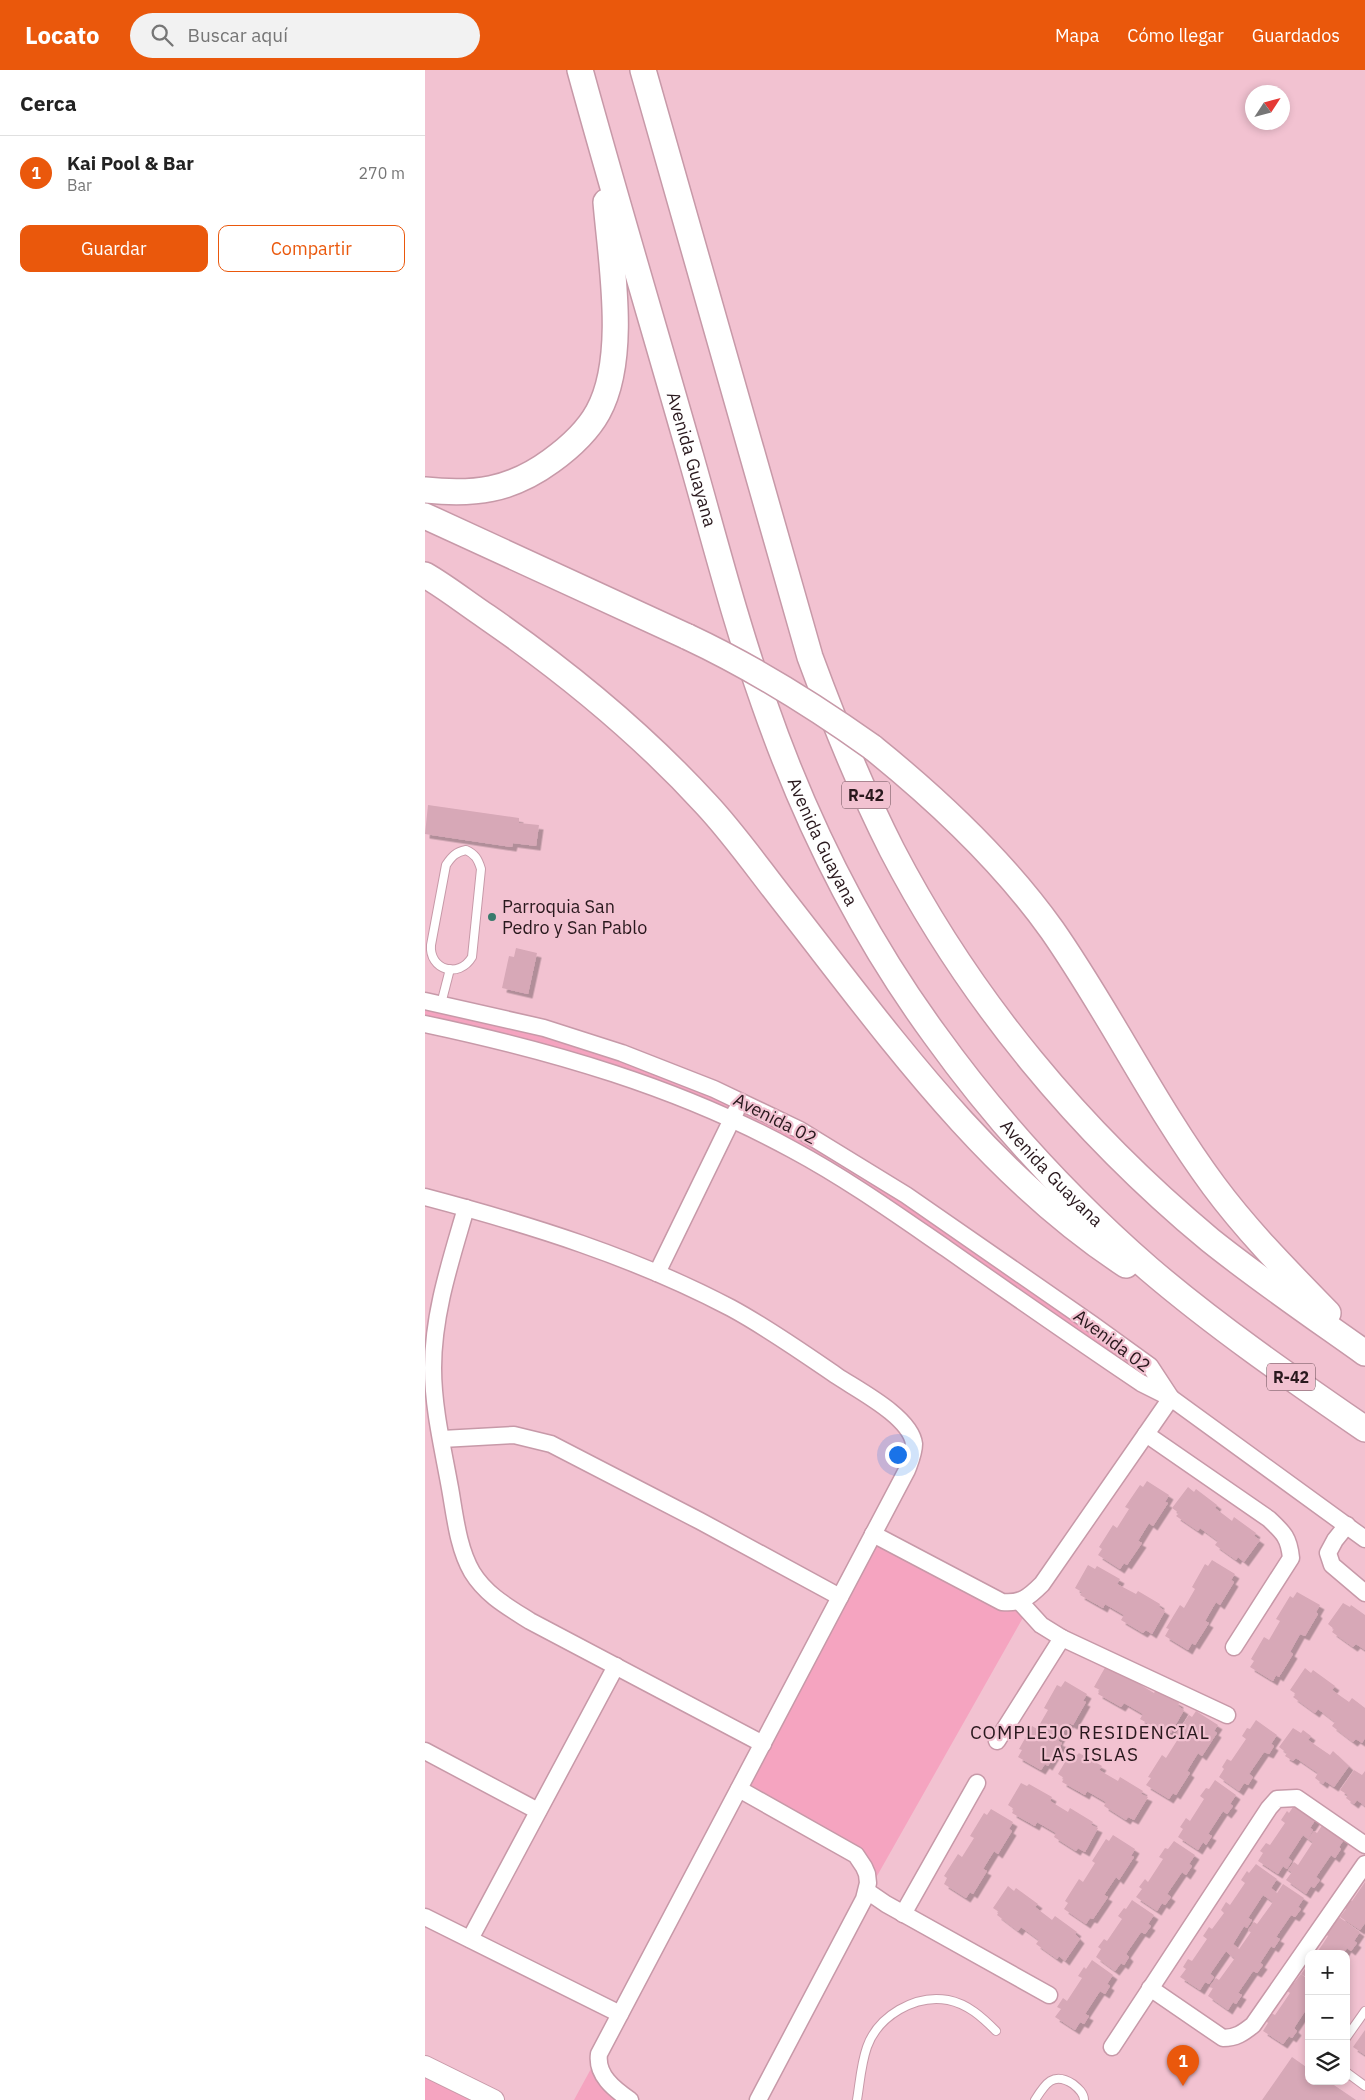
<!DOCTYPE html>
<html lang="es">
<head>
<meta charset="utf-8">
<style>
	body { margin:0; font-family:"IBM Plex Sans",sans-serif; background:#f2f2f2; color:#222 }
	.controls { position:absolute; right:15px; bottom:15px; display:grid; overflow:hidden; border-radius:10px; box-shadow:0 2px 8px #0003 }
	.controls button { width:45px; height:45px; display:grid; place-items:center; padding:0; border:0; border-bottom:1px solid #e0e0e0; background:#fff; color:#222; font:25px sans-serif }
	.compass { position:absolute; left:820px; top:15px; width:45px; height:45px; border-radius:50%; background:#fff; box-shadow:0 2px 8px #0003; rotate:54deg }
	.you { position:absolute; left:472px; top:1384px; width:18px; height:18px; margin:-12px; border:4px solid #fff; border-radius:50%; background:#1a73e8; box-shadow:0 0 0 8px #1a73e833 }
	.badge { display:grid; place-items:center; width:32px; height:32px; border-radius:50%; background:#ea580c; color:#fff; font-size:16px; font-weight:700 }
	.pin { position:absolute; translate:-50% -41px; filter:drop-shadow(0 1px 2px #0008) }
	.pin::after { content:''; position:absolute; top:26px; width:18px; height:15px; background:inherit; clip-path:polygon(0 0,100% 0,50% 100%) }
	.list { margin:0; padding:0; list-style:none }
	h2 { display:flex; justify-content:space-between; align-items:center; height:65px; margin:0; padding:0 20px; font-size:21px }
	h2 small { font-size:16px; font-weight:400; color:#767676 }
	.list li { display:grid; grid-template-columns:32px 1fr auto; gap:15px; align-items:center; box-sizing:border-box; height:75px; padding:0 20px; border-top:1px solid #e0e0e0 }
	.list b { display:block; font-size:19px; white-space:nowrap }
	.list p { margin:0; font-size:16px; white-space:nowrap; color:#767676 }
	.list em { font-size:16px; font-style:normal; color:#767676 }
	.actions { display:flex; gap:10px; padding:15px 20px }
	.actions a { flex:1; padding:11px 0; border:1px solid #ea580c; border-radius:10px; text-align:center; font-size:18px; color:#ea580c }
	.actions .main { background:#ea580c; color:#fff }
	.icon { flex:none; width:28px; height:28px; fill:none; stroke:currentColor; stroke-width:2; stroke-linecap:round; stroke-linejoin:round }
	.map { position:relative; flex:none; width:940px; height:2030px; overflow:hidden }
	header { display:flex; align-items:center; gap:30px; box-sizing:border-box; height:70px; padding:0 25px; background:#ea580c; color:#fff }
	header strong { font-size:24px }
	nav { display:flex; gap:28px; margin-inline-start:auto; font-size:18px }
	.search { width:350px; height:45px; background:#f2f2f2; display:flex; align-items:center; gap:12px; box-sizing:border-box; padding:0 18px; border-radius:28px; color:#767676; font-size:19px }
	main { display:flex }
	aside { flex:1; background:#fff }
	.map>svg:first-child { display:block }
	.green { fill:#f5a4c0 }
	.building { fill:#d7a8b7; fill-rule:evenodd; filter:url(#shadow) }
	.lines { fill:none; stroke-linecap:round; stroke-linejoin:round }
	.service-casing { stroke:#c799a8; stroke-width:10 }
	.minor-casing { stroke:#c799a8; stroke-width:19 }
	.tertiary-casing { stroke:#c799a8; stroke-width:22 }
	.primary-casing { stroke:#c799a8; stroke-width:28 }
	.service { stroke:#fff; stroke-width:8 }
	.minor { stroke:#fff; stroke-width:16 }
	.tertiary { stroke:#fff; stroke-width:20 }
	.primary { stroke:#fff; stroke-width:25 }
	.primary-bridge-casing { stroke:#c799a8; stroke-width:28; stroke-linecap:butt }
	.primary-bridge { stroke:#fff; stroke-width:25 }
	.poi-dot { fill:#387a6c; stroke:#f2c2d1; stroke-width:2 }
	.labels { text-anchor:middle; stroke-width:4.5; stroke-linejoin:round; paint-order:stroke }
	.shield { fill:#f2c2d1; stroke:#654b53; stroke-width:1 }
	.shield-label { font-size:16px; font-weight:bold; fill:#29181d }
	.street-label { font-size:18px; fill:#29181d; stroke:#f2c2d1 }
	.poi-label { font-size:18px; fill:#29181d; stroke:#f2c2d1; text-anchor:start }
	.neighbourhood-label { font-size:19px; letter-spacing:1px; fill:#29181d; stroke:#f2c2d1 }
</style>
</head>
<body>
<header>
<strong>Locato</strong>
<div class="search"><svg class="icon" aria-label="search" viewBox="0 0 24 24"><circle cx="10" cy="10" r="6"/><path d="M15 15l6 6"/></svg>Buscar aquí</div>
<nav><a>Mapa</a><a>Cómo llegar</a><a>Guardados</a></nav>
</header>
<main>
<aside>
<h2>Cerca<small></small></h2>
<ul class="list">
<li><span class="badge">1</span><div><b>Kai Pool &amp; Bar</b><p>Bar</p></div><em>270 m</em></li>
</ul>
<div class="actions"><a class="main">Guardar</a><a>Compartir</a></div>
</aside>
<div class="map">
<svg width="940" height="2030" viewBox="0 0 940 2030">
	<defs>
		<filter id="shadow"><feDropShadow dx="4.5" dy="4.5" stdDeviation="0" flood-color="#0004"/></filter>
	</defs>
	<rect width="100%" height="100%" fill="#f2c2d1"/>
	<!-- green -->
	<g class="green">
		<polygon points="0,931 119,958 375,1060 725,1296 746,1328 506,1168 282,1039 0,954"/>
		<polygon points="448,1464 577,1532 617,1514 439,1829 439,1797 314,1719"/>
		<polygon points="174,1984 173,1992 205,2030 149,2030"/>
		<polygon points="0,1996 69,2030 0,2030"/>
	</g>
	<!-- building -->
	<g class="building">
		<polygon points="3,735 94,748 94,753 114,755 111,776 88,773 87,777 0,764"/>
		<polygon points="91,878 112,883 103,924 77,918 84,886 89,887"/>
		<polygon points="722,1411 744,1425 740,1432 743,1433 728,1456 724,1453 713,1471 717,1473 702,1495 699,1493 695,1499 673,1485 677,1479 674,1477 688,1455 692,1458 704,1439 700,1437 715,1415 718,1417"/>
		<polygon points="763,1417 769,1422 771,1419 792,1435 790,1438 807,1451 809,1447 831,1463 829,1466 835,1470 819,1492 813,1487 811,1490 790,1475 793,1471 775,1458 773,1461 751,1446 754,1443 747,1438"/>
		<polygon points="787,1490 810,1504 806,1510 809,1512 795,1535 791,1532 780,1551 784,1553 770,1575 767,1573 763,1580 740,1566 744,1559 741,1558 755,1535 759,1538 770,1519 767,1517 780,1494 783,1496"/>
		<polygon points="663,1495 670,1499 672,1496 695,1509 692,1514 711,1524 713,1521 735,1534 734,1537 740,1541 727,1564 721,1560 718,1563 696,1550 699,1545 680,1534 678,1538 655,1525 657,1522 650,1518"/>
		<polygon points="872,1522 895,1535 891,1542 893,1544 880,1566 875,1564 865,1582 868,1584 854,1607 851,1605 848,1611 825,1597 829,1591 826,1589 839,1567 844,1570 855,1551 851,1549 865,1526 868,1528"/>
		<polygon points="918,1533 925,1537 926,1535 940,1545 940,1580 931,1574 928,1577 907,1562 909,1559 903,1554"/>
		<polygon points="682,1594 713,1608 711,1612 729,1623 731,1620 754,1633 753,1636 759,1640 746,1663 739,1659 738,1662 715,1649 718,1644 699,1633 696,1637 673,1624 675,1620 669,1617"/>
		<polygon points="880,1598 886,1603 888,1600 910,1616 907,1620 924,1632 927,1628 940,1638 940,1668 937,1673 931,1669 928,1672 907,1656 910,1652 893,1639 890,1643 868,1627 871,1624 865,1620"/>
		<polygon points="640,1611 662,1624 658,1631 661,1632 648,1655 644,1653 633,1671 637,1673 623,1696 620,1694 616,1700 593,1687 597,1680 594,1679 607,1656 612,1659 623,1640 619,1638 632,1615 636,1617"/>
		<polygon points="771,1641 793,1655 789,1661 792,1663 777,1686 773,1683 762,1701 765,1703 751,1725 748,1723 744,1729 721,1715 726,1708 723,1707 737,1685 741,1688 753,1669 749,1667 764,1645 767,1647"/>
		<polygon points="831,1650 852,1665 846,1674 849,1676 844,1684 839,1682 824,1704 828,1707 823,1715 819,1713 814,1721 794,1707 799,1699 797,1697 802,1689 806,1691 821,1669 817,1666 822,1658 825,1659"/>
		<polygon points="868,1658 876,1663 878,1660 886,1666 883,1670 905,1685 908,1681 924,1696 909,1717 900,1711 898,1714 890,1708 893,1703 871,1688 868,1691 860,1686 862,1683 854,1677"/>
		<polygon points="646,1682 652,1685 654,1683 677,1696 674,1700 693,1711 695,1707 718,1721 716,1724 723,1727 709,1750 703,1747 701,1750 679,1736 681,1732 662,1721 660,1725 637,1712 639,1708 633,1704"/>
		<polygon points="929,1700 937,1705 940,1701 940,1736 932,1730 929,1734 921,1728 923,1725 915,1720"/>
		<polygon points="790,1710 811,1725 805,1734 808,1736 802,1744 798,1741 783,1764 787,1766 781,1775 778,1772 773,1780 753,1767 758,1759 755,1757 761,1748 765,1751 779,1729 775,1726 781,1718 784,1719"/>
		<polygon points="596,1713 602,1716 604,1714 627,1727 625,1731 643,1742 645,1738 668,1752 666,1755 673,1758 660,1782 653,1778 651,1781 629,1767 631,1763 612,1752 610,1756 587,1743 589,1739 583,1735"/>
		<polygon points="870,1734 891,1749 885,1758 888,1760 883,1769 878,1765 863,1788 867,1791 862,1799 858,1796 853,1804 833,1791 838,1783 835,1781 841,1773 845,1775 860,1753 856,1750 862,1741 864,1743"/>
		<polygon points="566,1739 588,1752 584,1759 587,1761 573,1784 569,1781 558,1799 562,1801 548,1824 545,1822 541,1828 519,1814 522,1808 519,1806 533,1784 537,1787 549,1768 545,1766 559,1743 562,1745"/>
		<polygon points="898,1754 920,1768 914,1777 916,1779 910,1788 906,1785 891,1807 895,1810 889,1818 886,1816 881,1824 861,1810 867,1802 863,1800 869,1792 873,1795 888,1772 883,1769 889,1761 892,1763"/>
		<polygon points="688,1765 710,1779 706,1786 709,1787 694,1810 691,1807 679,1825 683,1827 668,1849 665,1848 661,1854 639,1839 643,1833 640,1831 654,1809 658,1812 670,1793 667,1791 681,1769 684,1771"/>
		<polygon points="749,1771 770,1785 764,1794 767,1796 761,1805 757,1802 742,1824 746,1827 740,1835 737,1833 732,1841 711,1827 717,1819 714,1817 720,1809 723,1812 738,1789 734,1787 740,1778 743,1779"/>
		<path d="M831,1794L852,1809L846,1818L852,1823L858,1814L879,1828L873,1837L876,1839L870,1847L866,1845L851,1867L855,1869L849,1878L846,1876L841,1884L835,1893L838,1895L832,1903L828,1901L813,1923L817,1925L811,1934L808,1932L803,1940L783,1926L788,1918L785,1916L791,1908L794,1910L810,1888L805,1885L801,1881L785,1904L789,1907L784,1914L780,1912L775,1920L755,1907L761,1899L758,1897L763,1889L767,1891L782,1869L778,1866L784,1857L787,1859L799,1843L796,1840L801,1832L805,1835L820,1813L816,1810L822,1801L824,1803ZM838,1825L848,1832L832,1854L829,1852L823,1860L826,1862L814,1879L808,1874L819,1856L822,1858L827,1850L823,1848Z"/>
		<polygon points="940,1812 940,1853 935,1860 915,1847 921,1839 918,1836 923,1828 927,1831"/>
		<polygon points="583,1816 589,1821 591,1818 613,1834 610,1837 627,1850 630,1846 652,1862 650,1864 655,1869 640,1891 634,1886 632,1889 611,1874 614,1870 596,1857 593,1861 572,1845 574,1842 568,1838"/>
		<polygon points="707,1830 729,1845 723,1854 726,1856 720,1864 716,1862 701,1884 704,1887 699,1895 696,1893 690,1901 671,1887 676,1879 673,1877 679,1869 682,1871 697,1849 693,1846 699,1838 701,1839"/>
		<polygon points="914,1847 935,1862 929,1871 932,1873 926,1881 922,1878 918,1884 891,1884 903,1866 900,1863 905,1854 908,1856"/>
		<polygon points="884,1887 884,1909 876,1904 882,1896 879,1894"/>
		<polygon points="667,1890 688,1905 682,1914 685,1916 680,1924 675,1921 660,1944 664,1946 659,1954 655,1952 650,1960 630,1947 636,1939 632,1937 638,1928 642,1931 657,1908 653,1906 659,1897 661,1899"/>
		<polygon points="876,1904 884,1910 884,1935 869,1958 872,1961 867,1968 864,1966 858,1974 838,1961 843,1953 841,1951 846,1943 850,1945 865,1923 861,1920 867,1911 869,1913"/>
		<polygon points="940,1960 940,1985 928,1977"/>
		<polygon points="867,1987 884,1999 884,2011 903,2011 931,2030 837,2030"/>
	</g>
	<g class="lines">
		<!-- service casing -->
		<g class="service-casing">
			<g id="service">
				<path d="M41,780C50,784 53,789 56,799L47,887C34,909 4,900 6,875L21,795C27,786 31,782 41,780Z"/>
				<polyline points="16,934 25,899"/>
				<polyline points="921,1968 940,1941"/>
				<polyline points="921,2002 940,2016"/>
				<path d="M432,2030C435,2012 436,1994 442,1977C453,1946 490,1924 523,1930C543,1934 557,1947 571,1961"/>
				<path d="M610,2030C620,2014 628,2001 648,2014C653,2018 659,2023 659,2030"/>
			</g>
		</g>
		<!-- minor casing -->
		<g class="minor-casing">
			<g id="minor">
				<polyline points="0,931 119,958 197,983 289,1019 375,1060 481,1125 667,1254 725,1296 746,1328"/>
				<path d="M0,954C127,981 253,1017 368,1080C422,1109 471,1144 522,1179C586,1224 651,1269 716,1313L746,1328L940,1469"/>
				<path d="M0,1127C106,1155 209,1187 306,1238C343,1258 377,1282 412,1306C433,1320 486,1347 489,1374C489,1383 485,1392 482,1400L174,1984C171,2005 189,2019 205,2030"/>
				<path d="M41,1138C26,1190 8,1243 8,1298C8,1338 18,1379 25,1418C30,1446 33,1478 47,1502C61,1525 83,1537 105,1551L338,1674"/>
				<polyline points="232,1203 311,1041"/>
				<path d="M721,1364L844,1449C859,1463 864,1468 866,1488L809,1577"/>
				<polyline points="17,1369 89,1365 126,1374 275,1451 415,1527"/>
				<polyline points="922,1455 910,1470 903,1483 907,1495 940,1523"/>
				<path d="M448,1464L577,1532C596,1534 604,1527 617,1514L746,1328"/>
				<polyline points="595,1532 616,1555 637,1568 802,1645"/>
				<polyline points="572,1671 637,1568"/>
				<polyline points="0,1681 113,1741"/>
				<polyline points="314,1719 431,1785 439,1797 442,1804 443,1813 439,1829 333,2030"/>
				<polyline points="442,1821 461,1834 624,1925"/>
				<polyline points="478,1844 552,1713"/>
				<polyline points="0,1847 195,1944"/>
				<polyline points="45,1869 191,1596"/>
				<path d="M725,1918L798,1968C811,1968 818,1963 828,1955L940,1794"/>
				<polyline points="687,1977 844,1738 852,1729 872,1728 940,1775"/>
			</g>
		</g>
		<!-- tertiary casing -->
		<g class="tertiary-casing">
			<polyline id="tertiary" points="0,1996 69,2030"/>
		</g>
		<!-- primary casing -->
		<g class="primary-casing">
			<g id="primary">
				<path id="s1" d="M155,0C191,131 230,261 267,391C290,472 311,554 339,633C380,751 436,864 510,965C571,1050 645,1130 724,1199C792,1257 866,1308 940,1359"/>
				<path d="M218,0L385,587C409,652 435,717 467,780C545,930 655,1062 785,1170C835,1210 888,1246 940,1283"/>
				<path d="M0,420C49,425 85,421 126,391C144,378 162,362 173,342C203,288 186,192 181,132"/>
				<polyline points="0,446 263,567"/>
				<path d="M0,505C21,517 41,533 62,547C140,601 216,663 281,734C311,766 337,804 365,839C465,967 563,1105 701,1195"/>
				<path d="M447,677C514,731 577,790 627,860C685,943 729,1035 789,1116C823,1162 864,1203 903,1243"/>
			</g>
		</g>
		<!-- service -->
		<use href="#service" class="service"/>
		<!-- minor -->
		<use href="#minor" class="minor"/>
		<!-- tertiary -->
		<use href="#tertiary" class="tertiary"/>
		<!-- primary -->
		<use href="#primary" class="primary"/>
		<!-- primary-bridge casing -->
		<g class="primary-bridge-casing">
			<path id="primary-bridge" d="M263,567C329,598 388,635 447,677"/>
		</g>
		<!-- primary-bridge -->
		<use href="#primary-bridge" class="primary-bridge"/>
	</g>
	<!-- markers -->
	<circle class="poi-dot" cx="67" cy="847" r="5"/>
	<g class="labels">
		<!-- shield labels -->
		<g class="shield">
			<rect x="417" y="711.5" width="48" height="27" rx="4"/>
			<rect x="842" y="1293.5" width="48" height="27" rx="4"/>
		</g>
		<g class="shield-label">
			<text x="441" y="731">R-42</text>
			<text x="866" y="1313">R-42</text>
		</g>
		<!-- street labels -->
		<g class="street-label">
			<text dy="6" stroke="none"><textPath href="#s1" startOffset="405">Avenida Guayana</textPath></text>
			<text dy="6" stroke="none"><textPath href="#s1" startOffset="810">Avenida Guayana</textPath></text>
			<text transform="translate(350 1049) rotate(27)" y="6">Avenida 02</text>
			<text dy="6" stroke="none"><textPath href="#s1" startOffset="1215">Avenida Guayana</textPath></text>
			<text transform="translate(687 1271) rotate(37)" y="6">Avenida 02</text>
		</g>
		<!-- poi labels -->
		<g class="poi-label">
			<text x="77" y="843">Parroquia San<tspan x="77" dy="21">Pedro y San Pablo</tspan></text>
		</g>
		<!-- neighbourhood labels -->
		<g class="neighbourhood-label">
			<text x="665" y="1669">COMPLEJO RESIDENCIAL<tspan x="665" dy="22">LAS ISLAS</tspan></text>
		</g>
	</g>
</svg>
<div class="controls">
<button>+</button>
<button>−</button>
<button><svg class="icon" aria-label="layers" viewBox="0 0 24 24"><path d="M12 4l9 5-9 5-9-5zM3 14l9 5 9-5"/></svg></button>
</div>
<svg class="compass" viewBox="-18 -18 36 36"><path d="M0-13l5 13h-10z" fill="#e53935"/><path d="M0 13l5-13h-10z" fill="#767676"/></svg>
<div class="you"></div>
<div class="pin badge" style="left:758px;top:2016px">1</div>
</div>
</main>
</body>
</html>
